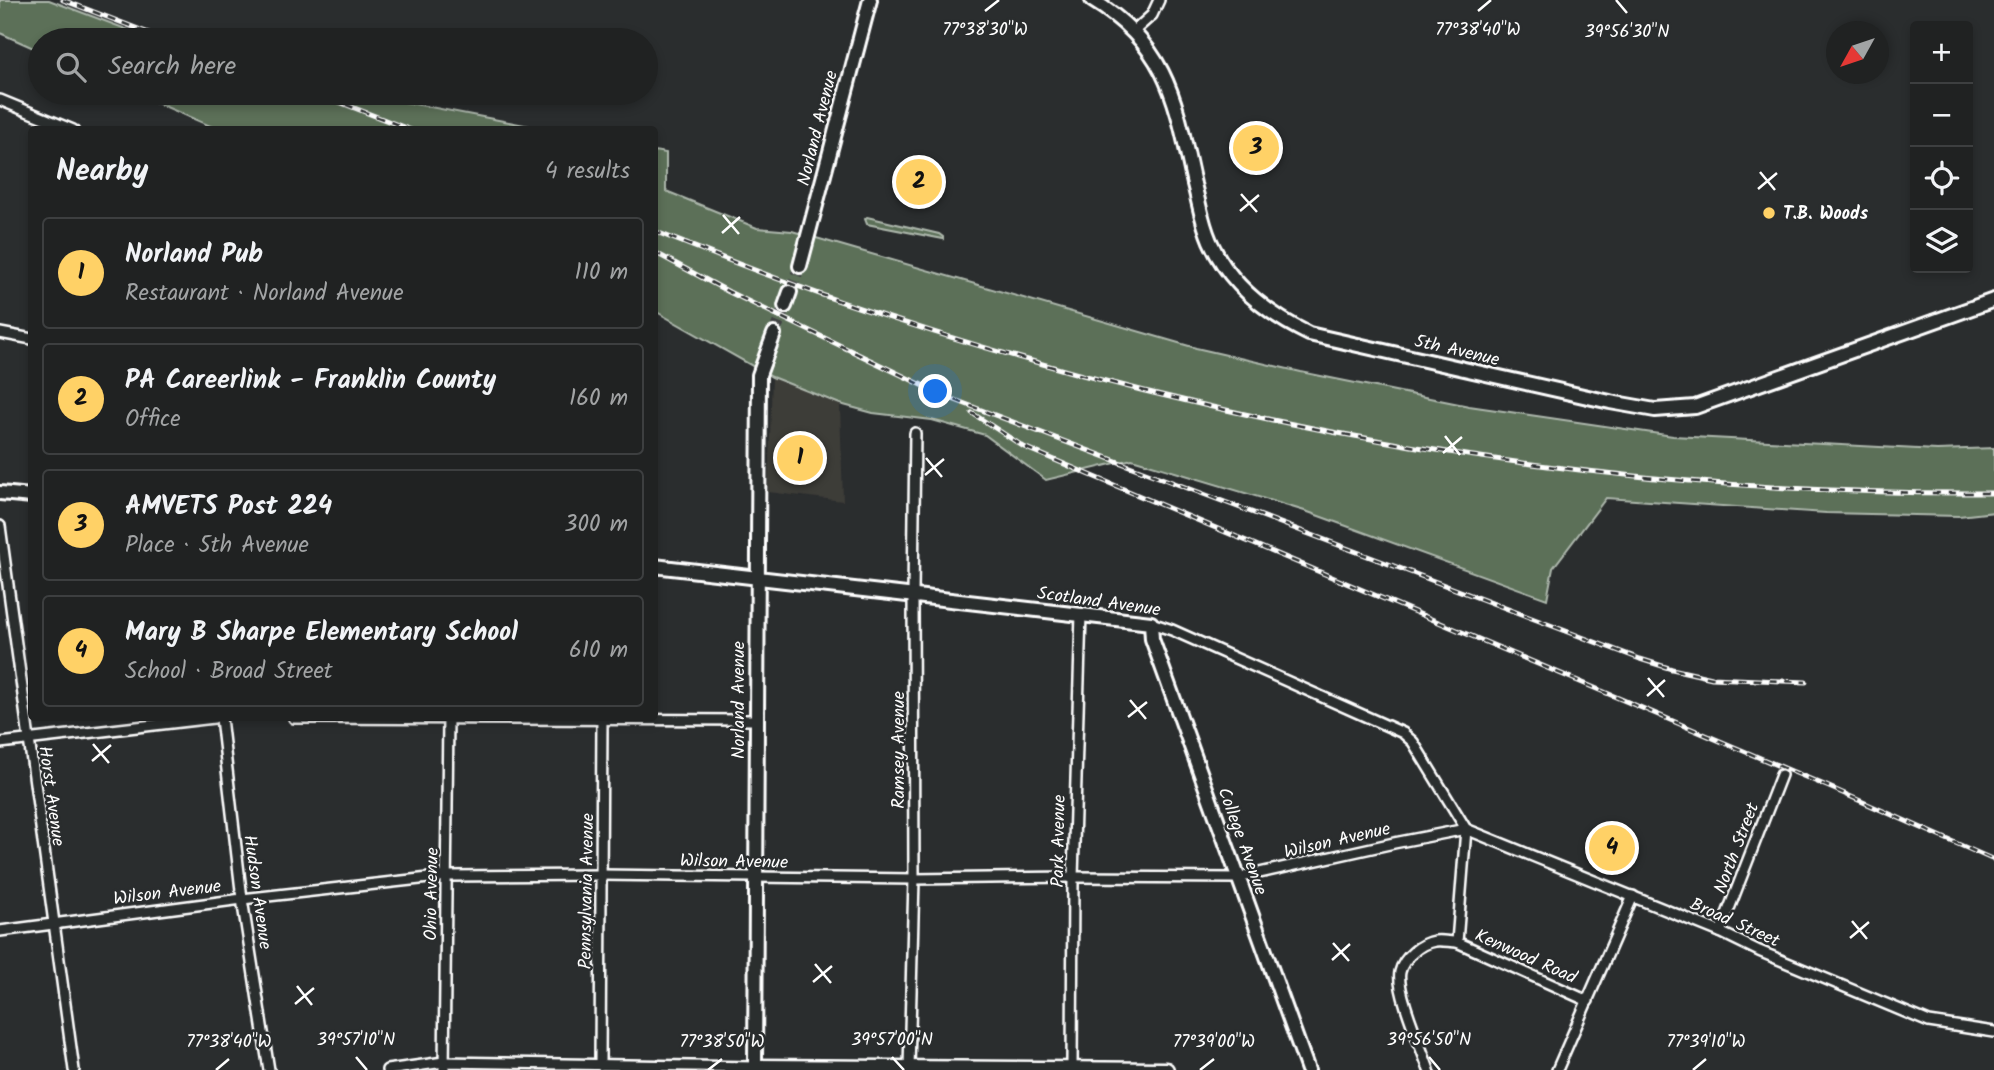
<!DOCTYPE html>
<html lang="en">
<head>
<meta charset="utf-8">
<style>
	body { margin:0; font-family:Kalam,sans-serif; background:#282a2a; color:#f1f3f6 }
	.controls { position:absolute; right:21px; top:21px; display:grid; overflow:hidden; border-radius:7px; box-shadow:0 4px 10px #0003 }
	.controls button { width:63px; height:63px; display:grid; place-items:center; padding:0; border:0; border-bottom:2px solid #3d3f40; background:#202222; color:#f1f3f6; font:35px sans-serif }
	.compass { position:absolute; left:1826px; top:21px; width:63px; height:63px; border-radius:50%; background:#202222; box-shadow:0 4px 10px #0003; rotate:230deg }
	.you { position:absolute; left:936px; top:392px; width:24px; height:24px; margin:-18px; border:5px solid #fff; border-radius:50%; background:#1a73e8; box-shadow:0 0 0 10px #1a73e833 }
	.badge { display:grid; place-items:center; width:46px; height:46px; border-radius:50%; background:#ffd166; color:#111; font-size:23px; font-weight:700 }
	.pin { position:absolute; translate:-50% -50%; border:4px solid #fff; box-shadow:0 2px 7px #0006 }
	.list { margin:0; padding:0; list-style:none }
	h2 { display:flex; justify-content:space-between; align-items:center; height:91px; margin:0; padding:0 28px; font-size:30px }
	h2 small { font-size:23px; font-weight:400; color:#a2a4a5 }
	.list li { display:grid; grid-template-columns:46px 1fr auto; gap:21px; align-items:center; box-sizing:border-box; height:112px; margin:0 14px 14px; padding:0 14px; border:2px solid #3d3f40; border-radius:7px }
	.list b { display:block; font-size:26px; white-space:nowrap }
	.list p { margin:0; font-size:23px; white-space:nowrap; color:#a2a4a5 }
	.list em { font-size:23px; font-style:normal; color:#a2a4a5 }
	.icon { flex:none; width:38px; height:38px; fill:none; stroke:currentColor; stroke-width:2; stroke-linecap:round; stroke-linejoin:round }
	.map { position:relative; flex:none; width:1994px; height:1070px; overflow:hidden }
	.search { position:absolute; background:#202222; box-shadow:0 4px 10px #0003; left:28px; top:28px; width:630px; height:77px; display:flex; align-items:center; gap:18px; box-sizing:border-box; padding:0 24px; border-radius:38px; color:#a2a4a5; font-size:26px }
	.panel { position:absolute; background:#202222; box-shadow:0 4px 10px #0003; left:28px; top:126px; width:630px; height:595px; border-radius:7px }
	.map>svg:first-child { display:block }
	.built { fill:#3d3c38 }
	.green { fill:#5b6f59; stroke:#adb7ac; stroke-width:2 }
	.lines { fill:none; stroke-linecap:round; stroke-linejoin:round }
	.secondary-tunnel { stroke:#3f4243; stroke-width:12; stroke-dasharray:12 6; stroke-linecap:butt }
	.street-casing { stroke:#fff; stroke-width:14 }
	.secondary-casing { stroke:#fff; stroke-width:18 }
	.primary-casing { stroke:#fff; stroke-width:19 }
	.street { stroke:#2a2d2e; stroke-width:9 }
	.secondary { stroke:#2a2d2e; stroke-width:12 }
	.primary { stroke:#2a2d2e; stroke-width:14 }
	.rail-casing { stroke:#fff; stroke-width:5 }
	.rail { stroke:#2a2d2e; stroke-width:2.5; stroke-dasharray:8; stroke-linecap:butt }
	.ticks { fill:none; stroke:#fff; stroke-width:2.5 }
	.poi-dot { fill:#ffd166; stroke:#2a2d2e; stroke-width:2.5 }
	.labels { text-anchor:middle; stroke-width:5; stroke-linejoin:round; paint-order:stroke }
	.street-label { font-size:18px; fill:#fff; stroke:#2a2d2e }
	.poi-label { font-size:18px; font-weight:bold; fill:#fff; stroke:#2a2d2e; text-anchor:start }
	.ticks-label { font-size:18px; text-anchor:middle; fill:#fff; stroke:#2a2d2e; stroke-width:5; stroke-linejoin:round; paint-order:stroke }
</style>
</head>
<body>
<div class="map">
<svg width="1994" height="1070" viewBox="0 0 1994 1070">
	<rect width="100%" height="100%" fill="#2a2d2e"/>
	<filter id="ink" filterUnits="userSpaceOnUse"><feTurbulence type="fractalNoise" baseFrequency=".0143" numOctaves="2"/><feDisplacementMap in="SourceGraphic" scale="14" xChannelSelector="R" yChannelSelector="G"/><feConvolveMatrix kernelMatrix="1 2 1 2 8 2 1 2 1" color-interpolation-filters="sRGB"/></filter>
	<g filter="url(#ink)">
		<!-- built -->
		<polygon class="built" points="772,377 840,404 843,501 768,492"/>
		<!-- green -->
		<g class="green">
			<polygon points="0,0 49,0 155,40 40,40 40,51 0,33"/>
			<polygon points="134,93 357,93 545,129 217,129"/>
			<polygon points="654,151 666,153 666,191 757,228 792,231 1196,348 1301,372 1469,406 1673,436 1937,450 1994,448 1994,512 1959,516 1826,513 1606,498 1553,568 1547,599 1308,512 1132,459 1046,480 985,435 932,420 873,413 840,404 772,377 655,311"/>
			<polygon points="867,217 939,234 943,237 943,239 867,224 865,219"/>
		</g>
		<g class="lines">
			<!-- secondary-tunnel -->
			<g class="secondary-tunnel">
				<polyline points="790,292 800,266"/>
				<polyline points="774,334 785,306"/>
			</g>
			<!-- street casing -->
			<g class="street-casing">
				<g id="street">
					<polyline points="1133,32 1152,15 1159,0"/>
					<polyline points="0,100 73,130"/>
					<polyline points="0,333 32,339"/>
					<polyline points="0,526 74,1070"/>
					<polyline points="1151,623 1172,630 1403,733 1413,742 1466,829"/>
					<polyline points="221,718 242,899 269,1070"/>
					<polyline points="294,718 757,720"/>
					<polyline points="0,743 214,718"/>
					<polyline points="1466,829 1720,932 1759,951 1929,1022 1994,1032"/>
					<polyline points="0,931 242,899 447,876 601,875 914,879 1073,877 1237,878 1394,843 1466,829"/>
					<polyline points="1720,932 1781,775"/>
					<polyline points="1457,942 1466,829"/>
					<polyline points="600,1065 602,718"/>
					<polyline points="909,1068 914,879 913,595 915,433"/>
					<polyline points="387,1070 444,1062 755,1067"/>
					<polyline points="444,1070 448,718"/>
					<polyline points="1072,1070 1073,877 1081,614"/>
					<path d="M1429,1070C1422,1049 1396,991 1400,972C1403,958 1421,943 1435,941C1442,940 1450,942 1457,942L1588,1001"/>
					<polyline points="1557,1070 1633,896"/>
				</g>
			</g>
			<!-- secondary casing -->
			<g class="secondary-casing">
				<g id="secondary">
					<path d="M1092,0C1170,47 1176,104 1194,184C1199,203 1202,223 1210,241C1229,284 1268,314 1309,334L1610,402L1655,410L1695,407L1994,300"/>
					<polyline points="800,266 870,0"/>
					<polyline points="785,306 790,292"/>
					<polyline points="0,493 32,496"/>
					<polyline points="654,566 1151,623 1152,639 1308,1070"/>
					<polyline points="755,1067 759,375 774,334"/>
				</g>
			</g>
			<!-- primary casing -->
			<g class="primary-casing">
				<polyline id="primary" points="755,1070 755,1067 1166,1070"/>
			</g>
			<!-- street -->
			<use href="#street" class="street"/>
			<!-- secondary -->
			<use href="#secondary" class="secondary"/>
			<!-- primary -->
			<use href="#primary" class="primary"/>
			<!-- rail casing -->
			<g class="rail-casing">
				<g id="rail">
					<polyline points="63,0 167,40"/>
					<polyline points="316,93 411,130"/>
					<path d="M654,231C717,256 779,280 842,302C1211,428 1603,496 1994,493"/>
					<polyline points="654,252 729,292 947,397 1640,659 1672,669 1712,678 1806,682"/>
					<polyline points="972,413 1024,447 1829,787 1994,860"/>
				</g>
			</g>
			<!-- rail -->
			<use href="#rail" class="rail"/>
		</g>
	</g>
	<!-- ticks -->
	<path class="ticks" d="M1616,0L1627,13M985,11L999,0M1478,11L1491,0M1760,172L1775,190M1758,189L1777,173M1241,194L1257,212M1240,211L1259,195M723,215L739,234M722,233L740,217M1445,436L1460,455M1443,453L1462,437M926,458L942,477M925,475L944,459M1648,678L1664,697M1647,696L1665,680M1130,700L1146,719M1128,717L1147,702M93,744L109,763M92,761L111,745M1852,921L1867,939M1850,938L1869,922M1333,943L1349,961M1332,960L1350,944M815,964L831,983M813,982L832,966M297,986L312,1005M295,1004L314,988M356,1057L367,1070M892,1057L904,1070M1429,1057L1440,1070M216,1070L229,1059M708,1070L722,1059M1200,1070L1214,1059M1693,1070L1706,1059"/>
	<!-- markers -->
	<circle class="poi-dot" cx="1769" cy="213" r="7"/>
	<g class="labels">
		<!-- street labels -->
		<g class="street-label">
			<text transform="translate(817 128) rotate(-76)" y="6">Norland Avenue</text>
			<text transform="translate(1457 350) rotate(13)" y="6">5th Avenue</text>
			<text transform="translate(1099 601) rotate(8)" y="6">Scotland Avenue</text>
			<text transform="translate(738 700) rotate(-90)" y="6">Norland Avenue</text>
			<text transform="translate(898 750) rotate(-90)" y="6">Ramsey Avenue</text>
			<text transform="translate(52 796) rotate(82)" y="6">Horst Avenue</text>
			<text transform="translate(1337 840) rotate(-13)" y="6">Wilson Avenue</text>
			<text transform="translate(1058 841) rotate(-89)" y="6">Park Avenue</text>
			<text transform="translate(1243 841) rotate(70)" y="6">College Avenue</text>
			<text transform="translate(1736 848) rotate(-69)" y="6">North Street</text>
			<text transform="translate(734 861) rotate(1)" y="6">Wilson Avenue</text>
			<text transform="translate(586 891) rotate(-89)" y="6">Pennsylvania Avenue</text>
			<text transform="translate(167 892) rotate(-7)" y="6">Wilson Avenue</text>
			<text transform="translate(258 892) rotate(82)" y="6">Hudson Avenue</text>
			<text transform="translate(431 894) rotate(-89)" y="6">Ohio Avenue</text>
			<text transform="translate(1735 922) rotate(24)" y="6">Broad Street</text>
			<text transform="translate(1526 956) rotate(24)" y="6">Kenwood Road</text>
		</g>
		<!-- poi labels -->
		<g class="poi-label">
			<text x="1783" y="219">T.B. Woods</text>
		</g>
	</g>
	<g class="ticks-label">
		<text x="985" y="35">77°38'30"W</text>
		<text x="1478" y="35">77°38'40"W</text>
		<text x="1627" y="37">39°56'30"N</text>
		<text x="356" y="1045">39°57'10"N</text>
		<text x="892" y="1045">39°57'00"N</text>
		<text x="1429" y="1045">39°56'50"N</text>
		<text x="229" y="1047">77°38'40"W</text>
		<text x="722" y="1047">77°38'50"W</text>
		<text x="1214" y="1047">77°39'00"W</text>
		<text x="1706" y="1047">77°39'10"W</text>
	</g>
</svg>
<div class="controls">
<button>+</button>
<button>−</button>
<button><svg class="icon" aria-label="locate" viewBox="0 0 24 24"><circle cx="12" cy="12" r="6"/><path d="M12 2v4M12 18v4M2 12h4M18 12h4"/></svg></button>
<button><svg class="icon" aria-label="layers" viewBox="0 0 24 24"><path d="M12 4l9 5-9 5-9-5zM3 14l9 5 9-5"/></svg></button>
</div>
<svg class="compass" viewBox="-18 -18 36 36"><path d="M0-13l5 13h-10z" fill="#e53935"/><path d="M0 13l5-13h-10z" fill="#a2a4a5"/></svg>
<div class="you"></div>
<div class="pin badge" style="left:800px;top:458px">1</div>
<div class="pin badge" style="left:919px;top:182px">2</div>
<div class="pin badge" style="left:1256px;top:148px">3</div>
<div class="pin badge" style="left:1612px;top:848px">4</div>
<div class="search"><svg class="icon" aria-label="search" viewBox="0 0 24 24"><circle cx="10" cy="10" r="6"/><path d="M15 15l6 6"/></svg>Search here</div>
<section class="panel">
<h2>Nearby<small>4 results</small></h2>
<ul class="list">
<li><span class="badge">1</span><div><b>Norland Pub</b><p>Restaurant · Norland Avenue</p></div><em>110 m</em></li>
<li><span class="badge">2</span><div><b>PA Careerlink - Franklin County</b><p>Office</p></div><em>160 m</em></li>
<li><span class="badge">3</span><div><b>AMVETS Post 224</b><p>Place · 5th Avenue</p></div><em>300 m</em></li>
<li><span class="badge">4</span><div><b>Mary B Sharpe Elementary School</b><p>School · Broad Street</p></div><em>610 m</em></li>
</ul>
</section>
</div>
</body>
</html>
